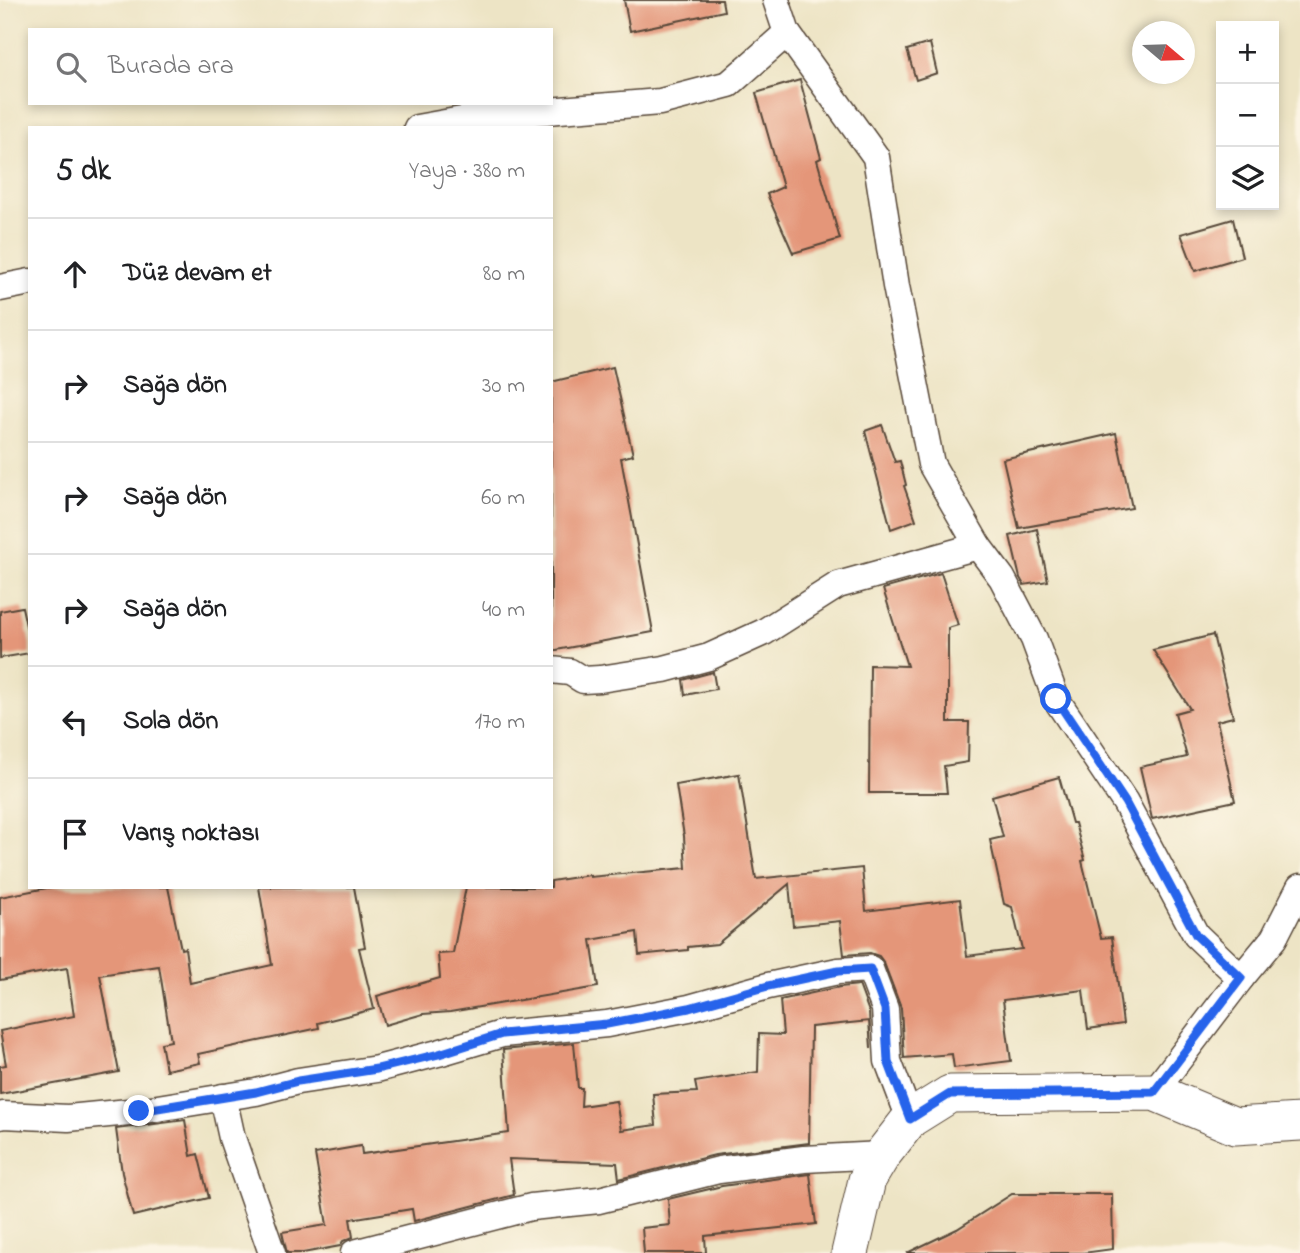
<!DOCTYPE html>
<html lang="tr">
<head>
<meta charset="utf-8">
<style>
	body { margin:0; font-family:"Indie Flower",sans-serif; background:#f6f6f6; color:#202124 }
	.controls { position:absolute; right:21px; top:21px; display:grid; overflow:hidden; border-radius:0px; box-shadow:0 4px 10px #0003 }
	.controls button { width:63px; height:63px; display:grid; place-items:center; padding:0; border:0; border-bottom:2px solid #e0e0e0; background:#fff; color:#202124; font:35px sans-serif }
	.compass { position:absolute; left:1132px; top:21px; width:63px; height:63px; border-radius:50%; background:#fff; box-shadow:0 4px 10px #0003; rotate:109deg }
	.stop { position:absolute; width:21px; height:21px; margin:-16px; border:5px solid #2563eb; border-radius:50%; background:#fff }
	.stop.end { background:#2563eb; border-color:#fff; box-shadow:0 2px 7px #0008 }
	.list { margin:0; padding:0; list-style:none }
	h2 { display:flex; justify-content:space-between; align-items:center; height:91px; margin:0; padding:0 28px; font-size:30px }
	h2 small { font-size:23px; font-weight:400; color:#757577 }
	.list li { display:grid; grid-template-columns:46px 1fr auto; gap:21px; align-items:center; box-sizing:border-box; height:112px; padding:0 28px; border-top:2px solid #e0e0e0 }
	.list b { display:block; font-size:26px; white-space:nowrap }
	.list em { font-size:23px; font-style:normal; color:#757577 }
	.icon { flex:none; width:38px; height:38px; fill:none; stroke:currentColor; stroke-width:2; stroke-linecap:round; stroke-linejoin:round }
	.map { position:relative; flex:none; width:1300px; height:1253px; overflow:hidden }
	.search { position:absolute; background:#fff; box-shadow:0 4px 10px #0003; left:28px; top:28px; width:525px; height:77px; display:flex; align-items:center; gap:18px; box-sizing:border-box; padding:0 24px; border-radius:0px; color:#757577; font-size:26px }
	.panel { position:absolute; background:#fff; box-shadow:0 4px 10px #0003; left:28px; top:126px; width:525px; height:763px; border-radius:0px }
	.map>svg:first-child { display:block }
	.building { fill:#e49679 }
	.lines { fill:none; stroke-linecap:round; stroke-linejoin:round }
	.street-casing { stroke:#564637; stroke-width:29 }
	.secondary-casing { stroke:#564637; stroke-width:39 }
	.street { stroke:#fff; stroke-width:26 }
	.secondary { stroke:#fff; stroke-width:37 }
	.route { stroke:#2563eb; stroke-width:9 }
</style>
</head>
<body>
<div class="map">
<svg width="1300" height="1253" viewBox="0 0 1300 1253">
	<rect width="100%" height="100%" fill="#fcf5e5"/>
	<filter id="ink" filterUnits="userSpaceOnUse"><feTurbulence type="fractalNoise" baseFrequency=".0143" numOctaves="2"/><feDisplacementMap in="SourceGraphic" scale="14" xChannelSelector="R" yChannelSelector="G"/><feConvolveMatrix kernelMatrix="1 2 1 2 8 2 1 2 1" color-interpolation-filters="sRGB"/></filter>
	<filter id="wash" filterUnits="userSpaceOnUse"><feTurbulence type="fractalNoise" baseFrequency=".00686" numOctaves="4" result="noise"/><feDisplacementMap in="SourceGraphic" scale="28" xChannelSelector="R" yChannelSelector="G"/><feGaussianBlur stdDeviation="1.57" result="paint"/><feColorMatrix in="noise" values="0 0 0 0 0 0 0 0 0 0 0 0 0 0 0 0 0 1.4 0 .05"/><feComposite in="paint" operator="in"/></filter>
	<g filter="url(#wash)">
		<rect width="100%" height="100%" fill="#ede4c5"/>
		<g id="blocks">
			<!-- building -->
			<g class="building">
				<polygon points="624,0 722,0 724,11 630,31"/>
				<polygon points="930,43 937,73 916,80 907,50"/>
				<polygon points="800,80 821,158 817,160 840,239 793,253 767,194 783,187 756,93"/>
				<polygon points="1233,219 1242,257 1195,271 1181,234"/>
				<polygon points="613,367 633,455 621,458 653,632 551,651 551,382"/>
				<polygon points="882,425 895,462 900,461 906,485 904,486 916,520 891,529 865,431"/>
				<polygon points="1116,433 1132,508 1019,528 1003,459"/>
				<polygon points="1037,529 1048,581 1024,585 1020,578 1010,536"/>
				<polygon points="941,573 958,625 948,628 948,722 969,722 968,762 944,766 947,793 869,793 870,665 907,666 883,589"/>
				<polygon points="22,607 30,644 30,653 0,658 0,611"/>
				<polygon points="1213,635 1233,717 1217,721 1235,801 1152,819 1140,767 1187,757 1175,713 1190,709 1153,650"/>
				<polygon points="713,672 716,689 685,695 683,680"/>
				<polygon points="739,774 756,879 862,868 866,911 960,899 967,956 1022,949 1012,907 1004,904 990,840 1003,837 992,796 1059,777 1072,823 1075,823 1085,860 1082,861 1101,938 1112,937 1123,1024 1088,1029 1083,990 1003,1000 1011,1061 954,1068 952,1054 904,1058 901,1008 884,963 879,956 870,953 844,955 840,921 793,926 789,884 717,944 688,947 688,950 639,955 637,932 591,940 598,987 450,1012 423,1014 385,1025 377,996 440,978 438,954 453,953 466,887 551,887 551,881 590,875 590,877 686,868 684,836 676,785"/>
				<polygon points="52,887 168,887 181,949 185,948 190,983 272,965 259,887 354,887 365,947 359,948 374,1009 318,1023 319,1028 198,1054 200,1063 166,1070 161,1043 171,1041 159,966 100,975 119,1072 0,1094 0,1066 6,1065 0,1031 74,1016 67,968 0,980 0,897"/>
				<polygon points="859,985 869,1012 871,1048 869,1021 811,1027 809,1143 715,1155 619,1179 617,1163 509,1159 514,1195 414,1221 412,1209 350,1219 353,1237 343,1241 340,1246 303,1253 287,1253 282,1232 327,1225 315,1154 361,1146 362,1154 509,1133 503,1050 574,1043 578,1088 582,1088 581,1106 616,1101 621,1130 656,1125 653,1094 697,1092 695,1082 758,1072 759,1034 783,1035 780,1000 840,987"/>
				<polygon points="185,1120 191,1156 198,1154 209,1198 133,1216 122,1173 116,1129"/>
				<polygon points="810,1174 816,1224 705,1236 706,1253 644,1253 642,1228 670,1225 668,1199 722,1186"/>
				<polygon points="1012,1194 1112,1194 1113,1249 1083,1253 907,1253 957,1229"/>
			</g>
		</g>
	</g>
	<g filter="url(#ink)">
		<use href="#blocks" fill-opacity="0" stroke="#564637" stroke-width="2"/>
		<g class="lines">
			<!-- street casing -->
			<g class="street-casing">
				<g id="street">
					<polyline points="787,33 876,157 896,286 931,464 978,546 1002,578 1034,639 1056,699 1125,802 1196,935 1241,978 1154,1092"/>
					<polyline points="417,128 484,116 660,102 729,84 787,33 776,0"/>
					<polyline points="0,288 30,282"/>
					<polyline points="551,670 570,672 583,680 600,679 664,669 709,657 764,632 838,585 978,546"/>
					<polyline points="1241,978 1274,938 1300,887"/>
					<polyline points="223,1097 232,1138 272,1253"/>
					<polyline points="0,1116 3,1115 68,1118 139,1111 256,1092 298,1081 377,1069 438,1053 502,1034 607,1024 689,1008 768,986 838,971 870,969 885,1009 888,1061 910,1119"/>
					<polyline points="354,1253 531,1207 599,1200 719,1170 804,1159 882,1155"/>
				</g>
			</g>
			<!-- secondary casing -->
			<g class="secondary-casing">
				<polyline id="secondary" points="850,1253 867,1180 882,1155 910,1119 950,1094 1154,1092 1235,1126 1300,1122"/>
			</g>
			<!-- street -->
			<use href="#street" class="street"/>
			<!-- secondary -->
			<use href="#secondary" class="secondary"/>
		</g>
	</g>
	<g class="lines" filter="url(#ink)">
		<!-- route -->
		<polyline class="route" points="139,1111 256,1092 298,1081 377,1069 439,1054 502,1034 607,1024 689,1008 768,986 838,971 870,969 885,1009 888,1061 910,1119 950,1094 1154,1092 1241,978 1196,935 1125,802 1056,699"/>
	</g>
</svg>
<div class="controls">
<button>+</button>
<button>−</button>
<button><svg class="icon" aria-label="layers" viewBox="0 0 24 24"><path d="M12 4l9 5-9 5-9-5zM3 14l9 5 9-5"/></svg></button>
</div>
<svg class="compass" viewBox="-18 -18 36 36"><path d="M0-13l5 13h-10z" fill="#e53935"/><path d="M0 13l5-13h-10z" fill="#757577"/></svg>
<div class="stop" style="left:1056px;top:699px"></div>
<div class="stop end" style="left:139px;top:1111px"></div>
<div class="search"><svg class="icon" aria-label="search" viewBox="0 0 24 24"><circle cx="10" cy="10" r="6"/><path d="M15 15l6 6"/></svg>Burada ara</div>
<section class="panel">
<h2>5 dk<small>Yaya · 380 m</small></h2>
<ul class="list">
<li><svg class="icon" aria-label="ahead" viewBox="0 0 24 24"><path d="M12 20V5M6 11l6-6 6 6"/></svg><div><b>Düz devam et</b></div><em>80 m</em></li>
<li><svg class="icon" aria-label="right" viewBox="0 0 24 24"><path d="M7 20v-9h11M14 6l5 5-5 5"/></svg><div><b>Sağa dön</b></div><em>30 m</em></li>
<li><svg class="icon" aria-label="right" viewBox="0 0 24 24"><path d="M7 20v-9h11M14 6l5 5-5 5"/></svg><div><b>Sağa dön</b></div><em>60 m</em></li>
<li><svg class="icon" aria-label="right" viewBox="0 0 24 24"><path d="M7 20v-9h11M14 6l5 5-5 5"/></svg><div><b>Sağa dön</b></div><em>40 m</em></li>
<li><svg class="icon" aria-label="left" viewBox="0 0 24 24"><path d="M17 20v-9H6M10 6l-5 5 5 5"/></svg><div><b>Sola dön</b></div><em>170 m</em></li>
<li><svg class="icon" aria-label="arrive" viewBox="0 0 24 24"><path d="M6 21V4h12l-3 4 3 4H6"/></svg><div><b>Varış noktası</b></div></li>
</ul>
</section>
</div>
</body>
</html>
